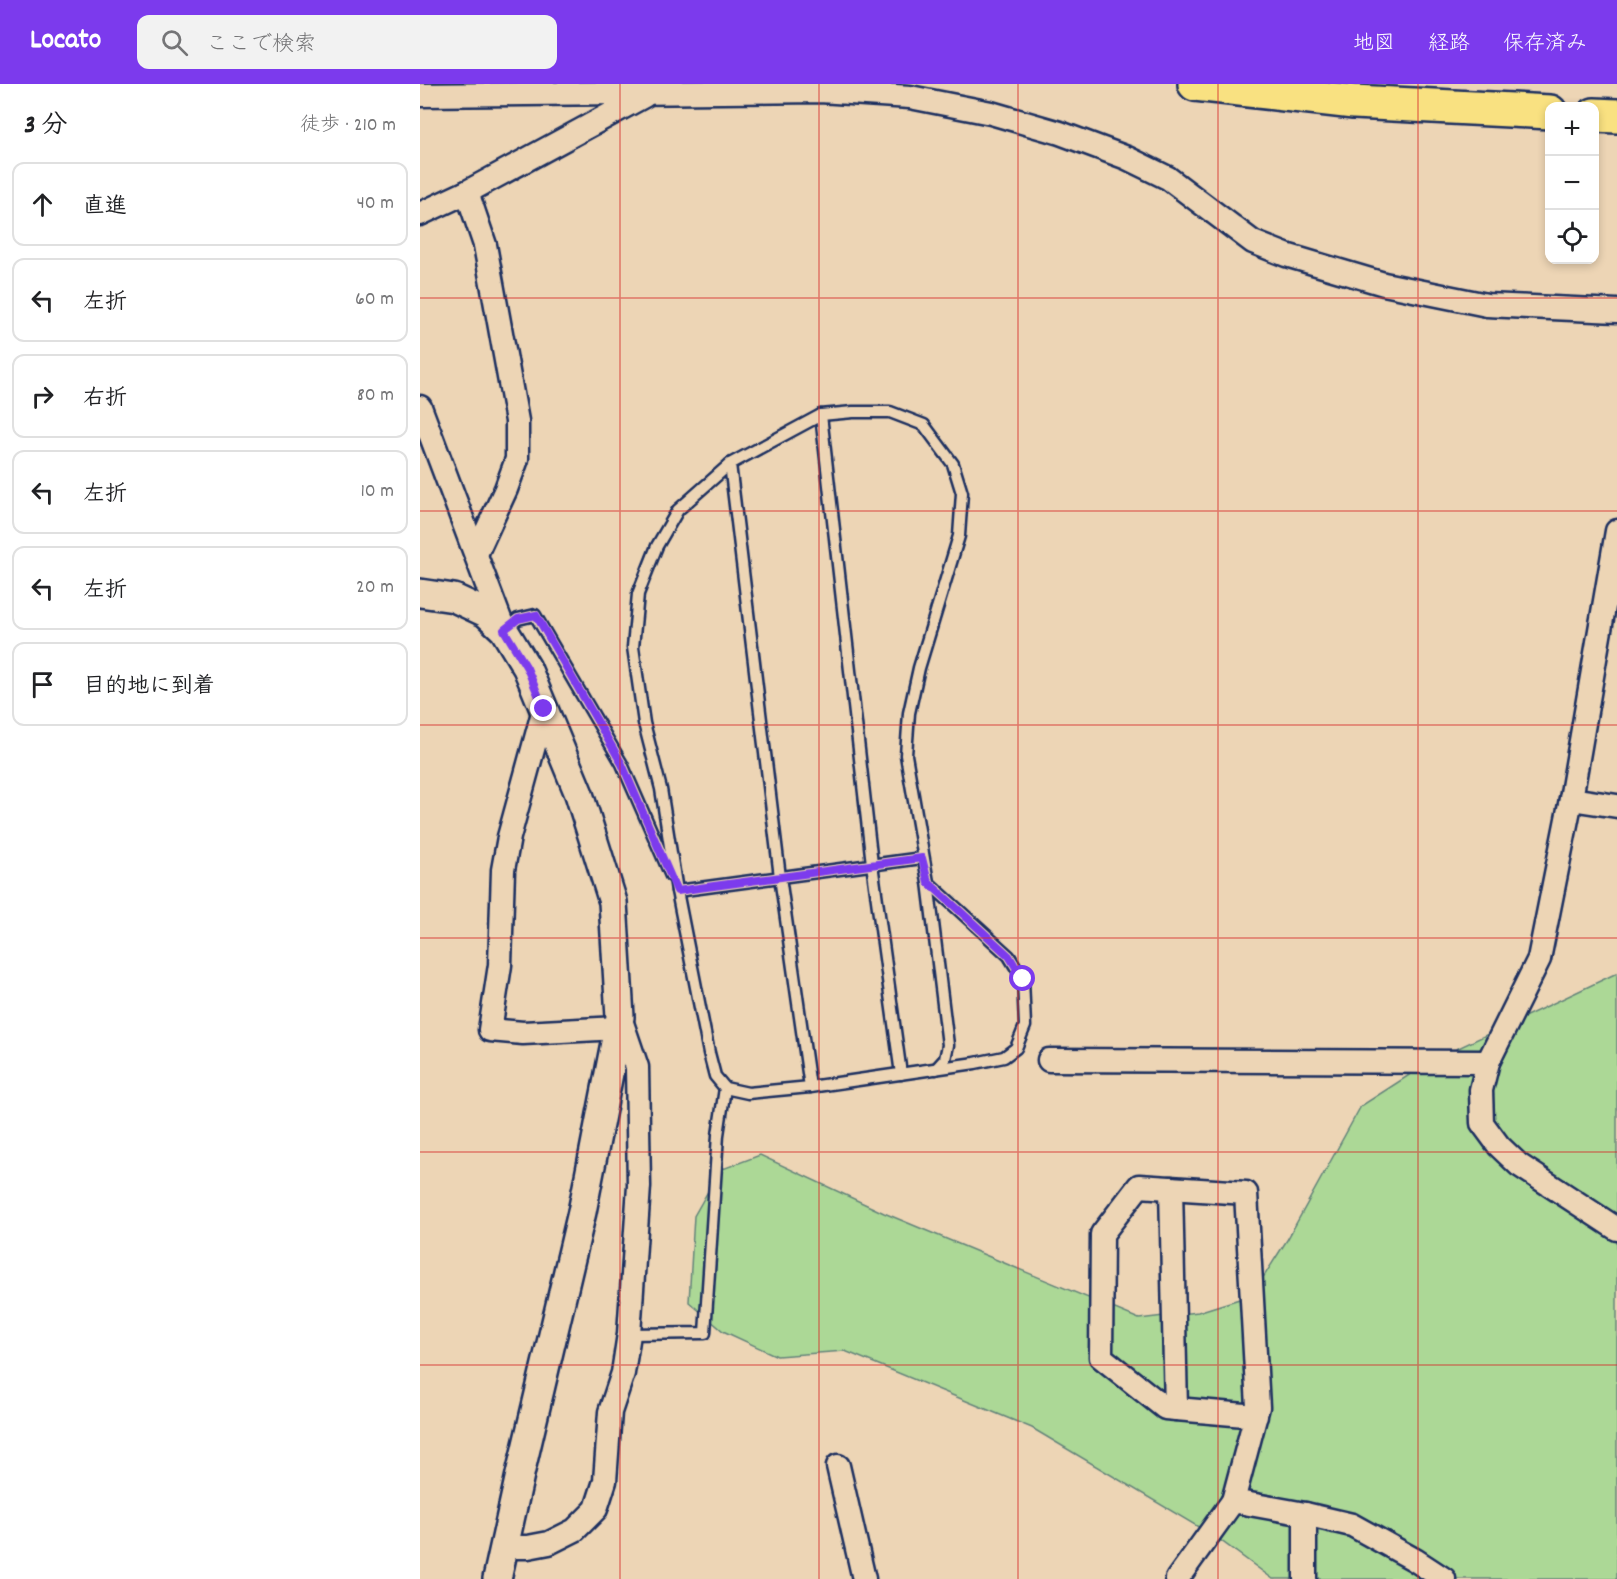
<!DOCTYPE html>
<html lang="ja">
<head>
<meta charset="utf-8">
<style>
	body { margin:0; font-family:Dekko,"Klee One",sans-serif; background:#f2f2f2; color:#202124 }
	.controls { position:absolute; right:18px; top:18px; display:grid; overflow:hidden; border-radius:12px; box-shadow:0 3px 9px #0003 }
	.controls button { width:54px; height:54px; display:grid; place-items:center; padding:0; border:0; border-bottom:2px solid #e0e0e0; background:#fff; color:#202124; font:30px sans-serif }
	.stop { position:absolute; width:18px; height:18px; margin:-14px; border:4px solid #7c3aed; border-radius:50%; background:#fff }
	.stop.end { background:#7c3aed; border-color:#fff; box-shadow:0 2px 6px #0008 }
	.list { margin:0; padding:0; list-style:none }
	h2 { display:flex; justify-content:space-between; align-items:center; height:78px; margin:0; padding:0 24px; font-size:26px }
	h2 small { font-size:20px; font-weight:400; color:#757577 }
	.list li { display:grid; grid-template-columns:39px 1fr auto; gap:18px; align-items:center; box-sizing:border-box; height:84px; margin:0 12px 12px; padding:0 12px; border:2px solid #e0e0e0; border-radius:12px }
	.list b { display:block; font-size:22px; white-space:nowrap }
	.list em { font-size:20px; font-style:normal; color:#757577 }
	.icon { flex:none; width:33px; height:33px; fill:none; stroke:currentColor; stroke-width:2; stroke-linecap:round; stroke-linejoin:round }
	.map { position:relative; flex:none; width:1197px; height:1495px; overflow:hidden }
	header { display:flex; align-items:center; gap:36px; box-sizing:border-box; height:84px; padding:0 30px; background:#7c3aed; color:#fff }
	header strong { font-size:28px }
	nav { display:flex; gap:33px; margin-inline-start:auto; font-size:21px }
	.search { width:420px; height:54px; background:#f2f2f2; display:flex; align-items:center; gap:15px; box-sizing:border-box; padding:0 21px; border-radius:12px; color:#757577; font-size:22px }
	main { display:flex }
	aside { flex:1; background:#fff }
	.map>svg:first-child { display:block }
	.green { fill:#acd896; stroke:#64847a; stroke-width:1.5 }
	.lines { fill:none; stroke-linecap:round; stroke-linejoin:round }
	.service-casing { stroke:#1b2f5e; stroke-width:15 }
	.minor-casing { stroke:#1b2f5e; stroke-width:27 }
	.tertiary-casing { stroke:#1b2f5e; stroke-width:32 }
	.primary-casing { stroke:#1b2f5e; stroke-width:38 }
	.service { stroke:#edd5b5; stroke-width:10 }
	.minor { stroke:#edd5b5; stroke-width:22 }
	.tertiary { stroke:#edd5b5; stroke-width:27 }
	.primary { stroke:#f9e181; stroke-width:33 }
	.route { stroke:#7c3aed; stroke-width:8 }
	.grid { fill:none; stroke:#d62828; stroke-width:1.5; stroke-opacity:0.55 }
</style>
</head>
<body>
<header>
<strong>Locato</strong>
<div class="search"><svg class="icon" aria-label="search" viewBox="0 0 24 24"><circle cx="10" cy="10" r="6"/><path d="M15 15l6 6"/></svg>ここで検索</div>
<nav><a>地図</a><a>経路</a><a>保存済み</a></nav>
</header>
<main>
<aside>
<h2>3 分<small>徒歩 · 210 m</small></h2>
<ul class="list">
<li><svg class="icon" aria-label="ahead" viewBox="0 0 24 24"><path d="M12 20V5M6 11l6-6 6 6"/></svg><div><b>直進</b></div><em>40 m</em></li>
<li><svg class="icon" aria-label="left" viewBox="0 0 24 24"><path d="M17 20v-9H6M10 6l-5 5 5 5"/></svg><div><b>左折</b></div><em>60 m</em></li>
<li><svg class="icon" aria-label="right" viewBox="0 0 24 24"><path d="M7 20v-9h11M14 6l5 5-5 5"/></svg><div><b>右折</b></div><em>80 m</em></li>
<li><svg class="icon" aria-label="left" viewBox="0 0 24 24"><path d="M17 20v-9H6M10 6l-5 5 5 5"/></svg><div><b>左折</b></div><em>10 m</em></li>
<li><svg class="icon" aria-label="left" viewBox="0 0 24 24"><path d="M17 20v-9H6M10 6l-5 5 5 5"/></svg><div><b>左折</b></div><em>20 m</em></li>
<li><svg class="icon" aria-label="arrive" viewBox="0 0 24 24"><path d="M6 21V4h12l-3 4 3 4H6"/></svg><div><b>目的地に到着</b></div></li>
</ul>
</aside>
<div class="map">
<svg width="1197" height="1495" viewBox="0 0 1197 1495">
	<rect width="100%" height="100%" fill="#edd5b5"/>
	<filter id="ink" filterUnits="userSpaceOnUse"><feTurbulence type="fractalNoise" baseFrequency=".0167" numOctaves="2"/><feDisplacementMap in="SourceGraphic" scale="12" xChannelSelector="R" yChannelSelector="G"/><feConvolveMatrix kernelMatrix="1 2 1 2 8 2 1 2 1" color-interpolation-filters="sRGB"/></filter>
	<g filter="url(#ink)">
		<!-- green -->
		<polygon class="green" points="1197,889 1197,1495 853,1495 797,1454 612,1344 425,1267 357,1272 303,1247 269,1218 274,1132 300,1086 340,1071 464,1129 719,1235 778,1228 832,1211 867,1156 941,1022 1011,977"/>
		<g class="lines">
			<!-- service casing -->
			<g class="service-casing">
				<g id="service">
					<polygon points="433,328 470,328 504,341 533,380 542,409 539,452 499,584 489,629 486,671 508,798 589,872 603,895 605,942 596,964 584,973 555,979 390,1003 328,1009 305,1004 295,992 289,969 257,807 241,705 224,639 213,563 218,510 237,462 258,426 310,380 401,331"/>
					<polyline points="401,331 452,780 481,990"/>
					<polyline points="310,380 360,793 390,1003"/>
					<polyline points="85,545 98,535 115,531 202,680 251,792"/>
					<polyline points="508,798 528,961 525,975 516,985"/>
					<polyline points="257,807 502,774"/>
					<polyline points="209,1250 285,1249 298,1051 305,1004"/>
				</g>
			</g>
			<!-- minor casing -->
			<g class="minor-casing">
				<g id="minor">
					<polyline points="0,11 400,7 490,13 571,29 640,49 707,74 748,94 833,158 866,171 964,200 1067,221 1197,227"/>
					<polyline points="47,108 65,161 97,337 97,375 86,405 56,470"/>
					<polyline points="0,130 47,108 224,12"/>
					<polyline points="0,323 84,546"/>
					<polyline points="1197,447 1151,715 1119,875 1068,978 1061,1006 1062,1039 1079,1062 1099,1081 1197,1145"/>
					<polyline points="124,625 89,753 83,786 80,881 70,946 103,949 198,944"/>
					<polyline points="1151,715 1197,722"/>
					<polyline points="629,976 1068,978"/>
					<polyline points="751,1104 756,1325"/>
					<polyline points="418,1382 444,1495"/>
					<polyline points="813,1417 838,1323 826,1109 719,1102 682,1150 681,1273 745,1324 836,1332"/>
					<polyline points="885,1430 885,1495"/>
					<polyline points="84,1463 108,1463 129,1459 155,1446 176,1425 185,1397 190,1328 203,1289 209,1250 219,1102 217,983 200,933"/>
					<polyline points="757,1495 813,1417 885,1430 932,1441 995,1476 1024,1495"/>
				</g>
			</g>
			<!-- tertiary casing -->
			<g class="tertiary-casing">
				<polyline id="tertiary" points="0,509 34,514 66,529 84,546 107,584 159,710 193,818 200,933 162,1128 101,1386 77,1495"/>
			</g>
			<!-- primary casing -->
			<g class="primary-casing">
				<g id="primary">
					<polyline points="775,0 934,18 1130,28"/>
					<polyline points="1174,31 1197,32"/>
				</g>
			</g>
			<!-- service -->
			<use href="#service" class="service"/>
			<!-- minor -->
			<use href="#minor" class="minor"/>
			<!-- tertiary -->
			<use href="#tertiary" class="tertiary"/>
			<!-- primary -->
			<use href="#primary" class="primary"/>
		</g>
	</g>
	<g class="lines" filter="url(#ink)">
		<!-- route -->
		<polyline class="route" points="124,625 107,584 84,546 98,535 116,531 202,680 257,807 502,774 508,798 589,872 603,895"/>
	</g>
	<!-- grid -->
	<path class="grid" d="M200,0V1495M399,0V1495M598,0V1495M798,0V1495M998,0V1495M0,214H1197M0,427H1197M0,641H1197M0,854H1197M0,1068H1197M0,1281H1197"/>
</svg>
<div class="controls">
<button>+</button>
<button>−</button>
<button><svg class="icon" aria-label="locate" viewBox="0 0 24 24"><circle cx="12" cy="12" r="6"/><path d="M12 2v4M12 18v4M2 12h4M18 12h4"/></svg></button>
</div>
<div class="stop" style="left:603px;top:895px"></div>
<div class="stop end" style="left:124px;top:625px"></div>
</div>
</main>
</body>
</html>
